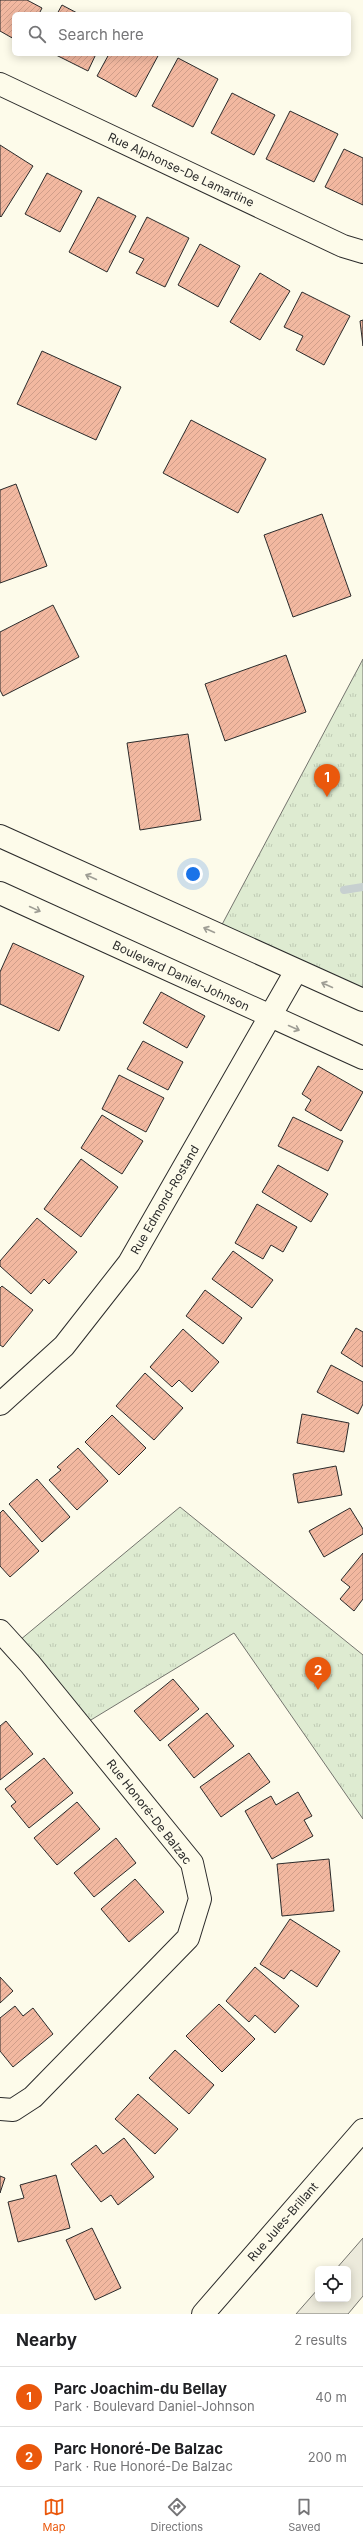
<!DOCTYPE html>
<html lang="en">
<head>
<meta charset="utf-8">
<style>
	body { margin:0; font-family:Inter,sans-serif; background:#f2f2f2; color:#202124 }
	.controls { position:absolute; right:12px; bottom:12px; display:grid; overflow:hidden; border-radius:6px; box-shadow:0 2px 10px #0003 }
	.controls button { width:36px; height:36px; display:grid; place-items:center; padding:0; border:0; border-bottom:1px solid #e0e0e0; background:#fff; color:#202124; font:20px sans-serif }
	.you { position:absolute; left:193px; top:874px; width:14px; height:14px; margin:-10px; border:3px solid #fff; border-radius:50%; background:#1a73e8; box-shadow:0 0 0 6px #1a73e833 }
	.badge { display:grid; place-items:center; width:26px; height:26px; border-radius:50%; background:#ea580c; color:#fff; font-size:13px; font-weight:700 }
	.pin { position:absolute; translate:-50% -33px; filter:drop-shadow(0 1px 2px #0008) }
	.pin::after { content:''; position:absolute; top:21px; width:14px; height:12px; background:inherit; clip-path:polygon(0 0,100% 0,50% 100%) }
	.list { margin:0; padding:0; list-style:none }
	h2 { display:flex; justify-content:space-between; align-items:center; height:52px; margin:0; padding:0 16px; font-size:17px }
	h2 small { font-size:13px; font-weight:400; color:#757577 }
	.list li { display:grid; grid-template-columns:26px 1fr auto; gap:12px; align-items:center; box-sizing:border-box; height:60px; padding:0 16px; border-top:1px solid #e0e0e0 }
	.list b { display:block; font-size:15px; white-space:nowrap }
	.list p { margin:0; font-size:13px; white-space:nowrap; color:#757577 }
	.list em { font-size:13px; font-style:normal; color:#757577 }
	.icon { flex:none; width:22px; height:22px; fill:none; stroke:currentColor; stroke-width:2; stroke-linecap:round; stroke-linejoin:round }
	.map { position:relative; flex:none; width:363px; height:2314px; overflow:hidden }
	.search { position:absolute; background:#fff; box-shadow:0 2px 10px #0003; left:12px; right:12px; top:12px; height:44px; display:flex; align-items:center; gap:10px; box-sizing:border-box; padding:0 14px; border-radius:6px; color:#757577; font-size:15px }
	.sheet { height:172px; background:#fff }
	nav { display:flex; justify-content:space-around; align-items:center; box-sizing:border-box; height:56px; border-top:1px solid #e0e0e0; background:#fff; font-size:11px; color:#757577 }
	nav a { display:grid; justify-items:center; gap:2px }
	nav .on { color:#ea580c }
	.map>svg:first-child { display:block }
	.park { fill:url(#park-tufts); stroke:#74746e }
	.parking { fill:#eceadb; stroke:#74746e }
	.lines { fill:none; stroke-linecap:round; stroke-linejoin:round }
	.stream { stroke:#c7d0d0; stroke-width:8 }
	.building { fill:url(#building-hatch); stroke:#2b2b2b }
	.minor-casing { stroke:#2b2b2b; stroke-width:24 }
	.minor { stroke:#fdfbea; stroke-width:22 }
	.oneway { stroke:#9e9d94 }
	.labels { text-anchor:middle; stroke-width:3; stroke-linejoin:round; paint-order:stroke }
	.street-label { font-size:12px; fill:#2b2b2b; stroke:#fdfbea }
</style>
</head>
<body>
<div class="map">
<svg width="363" height="2314" viewBox="0 0 363 2314">
	<defs>
		<pattern id="park-tufts" width="24" height="20" patternUnits="userSpaceOnUse"><rect width="24" height="20" fill="#deebd1"/><path d="M3 7l-1-3M5 7V3M7 7l1-3M15 17l-1-3M17 17v-4M19 17l1-3" fill="none" stroke="#bfcab4"/></pattern>
		<pattern id="building-hatch" width="6" height="6" patternUnits="userSpaceOnUse"><rect width="6" height="6" fill="#f2b8a0"/><path d="M-1 1l2-2M0 6l6-6M5 7l2-2" fill="none" stroke="#d09e8a"/></pattern>
	</defs>
	<rect width="100%" height="100%" fill="#fdfbea"/>
	<!-- park -->
	<g class="park">
		<polygon points="363,659 363,1000 217,934"/>
		<polygon points="180,1507 363,1655 363,1819 234,1633 81,1726 14,1645"/>
	</g>
	<!-- parking -->
	<polygon class="parking" points="363,2238 363,2296 348,2314 296,2314 318,2289 318,2299 348,2299 348,2269 336,2269"/>
	<g class="lines">
		<!-- stream -->
		<polyline class="stream" points="344,890 363,887"/>
	</g>
	<!-- building -->
	<g class="building">
		<polygon points="0,0 27,0 42,8 39,14 14,14 14,39 0,31"/>
		<polygon points="62,5 79,14 57,14"/>
		<polygon points="54,54 96,54 88,71"/>
		<polygon points="109,54 159,54 136,97 97,76"/>
		<polygon points="178,58 218,79 193,127 152,106"/>
		<polygon points="232,93 275,115 254,155 211,133"/>
		<polygon points="290,111 338,134 314,182 266,159"/>
		<polygon points="0,145 33,166 1,217 0,216"/>
		<polygon points="344,149 363,158 363,205 325,187"/>
		<polygon points="47,173 82,191 60,232 25,214"/>
		<polygon points="98,197 136,216 107,272 69,252"/>
		<polygon points="147,217 189,238 165,287 136,273 144,259 129,252"/>
		<polygon points="200,244 240,266 218,307 178,285"/>
		<polygon points="260,273 290,291 260,340 230,322"/>
		<polygon points="302,292 350,316 324,365 296,350 303,336 284,327"/>
		<polygon points="363,320 363,346 360,321"/>
		<polygon points="42,351 121,387 96,440 17,404"/>
		<polygon points="191,420 266,459 238,513 163,473"/>
		<polygon points="16,484 47,566 0,583 0,490"/>
		<polygon points="322,514 351,596 293,617 264,535"/>
		<polygon points="53,605 79,657 3,696 0,690 0,632"/>
		<polygon points="286,655 306,712 225,741 205,684"/>
		<polygon points="188,734 201,820 140,830 127,743"/>
		<polygon points="13,943 84,976 59,1031 0,1004 0,972"/>
		<polygon points="161,992 205,1016 187,1048 143,1023"/>
		<polygon points="143,1041 183,1062 168,1090 127,1069"/>
		<polygon points="318,1066 363,1092 341,1131 305,1110 311,1100 302,1094"/>
		<polygon points="119,1075 164,1098 146,1132 102,1109"/>
		<polygon points="102,1115 143,1141 122,1174 81,1148"/>
		<polygon points="293,1117 343,1141 328,1171 278,1146"/>
		<polygon points="81,1159 118,1187 81,1237 44,1209"/>
		<polygon points="278,1165 328,1194 311,1222 262,1192"/>
		<polygon points="257,1204 297,1227 283,1252 271,1245 263,1259 235,1243"/>
		<polygon points="37,1218 77,1252 49,1284 44,1279 31,1294 0,1266 0,1261"/>
		<polygon points="233,1251 273,1280 252,1308 212,1279"/>
		<polygon points="2,1286 33,1310 3,1347 0,1345 0,1288"/>
		<polygon points="205,1290 242,1318 223,1344 186,1316"/>
		<polygon points="356,1328 363,1332 363,1367 341,1353"/>
		<polygon points="183,1329 219,1362 192,1392 179,1380 172,1387 150,1367"/>
		<polygon points="331,1365 363,1382 363,1404 358,1414 317,1392"/>
		<polygon points="145,1373 183,1408 154,1440 116,1406"/>
		<polygon points="302,1414 349,1423 344,1452 297,1443"/>
		<polygon points="112,1415 146,1448 119,1475 85,1442"/>
		<polygon points="78,1448 108,1481 77,1510 49,1480 61,1470 57,1467"/>
		<polygon points="336,1466 342,1495 298,1503 293,1474"/>
		<polygon points="37,1479 70,1517 42,1542 9,1504"/>
		<polygon points="350,1508 363,1529 363,1534 324,1557 309,1531"/>
		<polygon points="3,1510 39,1551 10,1577 0,1566 0,1513"/>
		<polygon points="363,1553 363,1599 354,1611 340,1599 350,1587 341,1580"/>
		<polygon points="173,1679 199,1709 160,1741 134,1711"/>
		<polygon points="207,1713 234,1746 194,1778 168,1745"/>
		<polygon points="6,1721 33,1754 0,1780 0,1726"/>
		<polygon points="249,1753 270,1782 221,1817 200,1787"/>
		<polygon points="44,1758 73,1793 29,1828 11,1806 16,1802 5,1789"/>
		<polygon points="298,1792 312,1816 304,1820 313,1836 272,1859 245,1811 271,1796 276,1805"/>
		<polygon points="77,1802 100,1829 57,1865 34,1838"/>
		<polygon points="116,1838 136,1863 94,1897 74,1873"/>
		<polygon points="329,1859 334,1911 282,1916 277,1864"/>
		<polygon points="135,1879 164,1912 129,1942 101,1909"/>
		<polygon points="290,1919 340,1951 317,1987 291,1970 284,1979 260,1964"/>
		<polygon points="255,1967 299,2006 275,2033 255,2015 249,2022 226,2001"/>
		<polygon points="0,1977 13,1991 0,2003"/>
		<polygon points="219,2004 255,2039 222,2072 186,2036"/>
		<polygon points="15,2006 23,2016 33,2008 53,2034 13,2067 0,2051 0,2018"/>
		<polygon points="175,2050 214,2085 189,2114 149,2078"/>
		<polygon points="138,2094 178,2129 155,2154 115,2119"/>
		<polygon points="124,2138 154,2177 118,2205 111,2195 101,2202 71,2164 96,2145 103,2154"/>
		<polygon points="56,2175 70,2228 18,2242 8,2202 24,2198 20,2185"/>
		<polygon points="0,2176 5,2178 0,2193"/>
		<polygon points="92,2228 121,2288 95,2300 66,2240"/>
	</g>
	<g class="lines">
		<!-- minor casing -->
		<g class="minor-casing">
			<g id="minor">
				<polyline points="0,84 343,246 363,252"/>
				<polyline points="0,836 363,1000"/>
				<polyline points="0,893 363,1058"/>
				<polyline points="0,1404 64,1346 129,1263 296,971"/>
				<polyline points="0,1631 30,1664 192,1863 200,1899 188,1938 33,2097 13,2110 0,2109"/>
				<polyline points="203,2314 363,2130"/>
			</g>
		</g>
		<!-- minor -->
		<use href="#minor" class="minor"/>
	</g>
	<!-- one-way arrows -->
	<defs><path id="oneway-shaft" d="M-6 0H5M1.5-3L5.5 0L1.5 3" fill="none" stroke-width="1.6" stroke-linecap="round" stroke-linejoin="round"/></defs>
	<g class="oneway">
		<use href="#oneway-shaft" transform="translate(91 877) rotate(-156)"/>
		<use href="#oneway-shaft" transform="translate(35 909) rotate(25)"/>
		<use href="#oneway-shaft" transform="translate(209 930) rotate(-156)"/>
		<use href="#oneway-shaft" transform="translate(327 985) rotate(-156)"/>
		<use href="#oneway-shaft" transform="translate(294 1028) rotate(24)"/>
	</g>
	<g class="labels">
		<!-- street labels -->
		<g class="street-label">
			<text transform="translate(181 170) rotate(25)" y="4">Rue Alphonse-De Lamartine</text>
			<text transform="translate(181 976) rotate(25)" y="4">Boulevard Daniel-Johnson</text>
			<text transform="translate(165 1200) rotate(-60)" y="4">Rue Edmond-Rostand</text>
			<text transform="translate(149 1812) rotate(52)" y="4">Rue Honoré-De Balzac</text>
			<text transform="translate(283 2222) rotate(-49)" y="4">Rue Jules-Brillant</text>
		</g>
	</g>
</svg>
<div class="controls">
<button><svg class="icon" aria-label="locate" viewBox="0 0 24 24"><circle cx="12" cy="12" r="6"/><path d="M12 2v4M12 18v4M2 12h4M18 12h4"/></svg></button>
</div>
<div class="you"></div>
<div class="pin badge" style="left:327px;top:797px">1</div>
<div class="pin badge" style="left:318px;top:1690px">2</div>
<div class="search"><svg class="icon" aria-label="search" viewBox="0 0 24 24"><circle cx="10" cy="10" r="6"/><path d="M15 15l6 6"/></svg>Search here</div>
</div>
<section class="sheet">
<h2>Nearby<small>2 results</small></h2>
<ul class="list">
<li><span class="badge">1</span><div><b>Parc Joachim-du Bellay</b><p>Park · Boulevard Daniel-Johnson</p></div><em>40 m</em></li>
<li><span class="badge">2</span><div><b>Parc Honoré-De Balzac</b><p>Park · Rue Honoré-De Balzac</p></div><em>200 m</em></li>
</ul>
</section>
<nav>
<a class="on"><svg class="icon" aria-label="map" viewBox="0 0 24 24"><path d="M3 6l6-2 6 2 6-2v14l-6 2-6-2-6 2zM9 4v14M15 6v14"/></svg>Map</a>
<a><svg class="icon" aria-label="directions" viewBox="0 0 24 24"><path d="M12 3l9 9-9 9-9-9zM9 14v-3h6M13 9l2 2-2 2"/></svg>Directions</a>
<a><svg class="icon" aria-label="saved" viewBox="0 0 24 24"><path d="M7 4h10v16l-5-4-5 4z"/></svg>Saved</a>
</nav>
</body>
</html>
